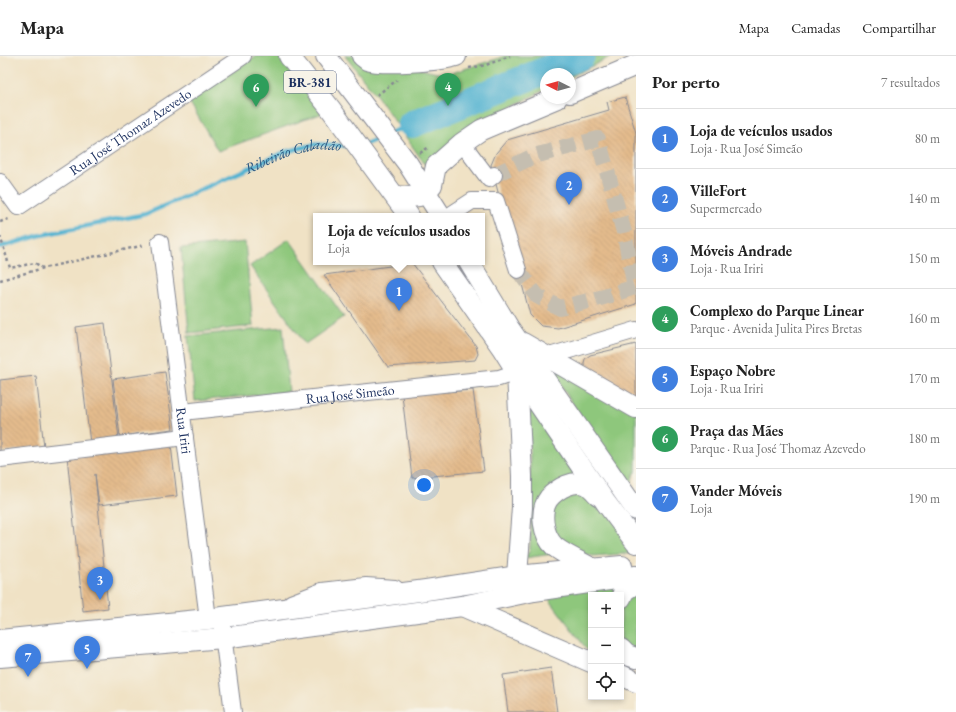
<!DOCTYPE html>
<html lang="pt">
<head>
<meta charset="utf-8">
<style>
	body { margin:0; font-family:"EB Garamond",serif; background:#f2f2f2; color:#222 }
	.controls { position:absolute; right:12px; bottom:12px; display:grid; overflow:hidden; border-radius:0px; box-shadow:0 2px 6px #0003 }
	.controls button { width:36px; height:36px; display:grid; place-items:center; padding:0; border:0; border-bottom:1px solid #e0e0e0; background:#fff; color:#222; font:20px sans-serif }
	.compass { position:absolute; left:540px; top:12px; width:36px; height:36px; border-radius:50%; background:#fff; box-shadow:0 2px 6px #0003; rotate:276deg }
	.you { position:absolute; left:424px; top:429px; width:14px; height:14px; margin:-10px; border:3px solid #fff; border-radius:50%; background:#1a73e8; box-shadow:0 0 0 6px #1a73e833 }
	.badge { display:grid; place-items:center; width:26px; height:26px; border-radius:50%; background:#c8321e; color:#fff; font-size:13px; font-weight:700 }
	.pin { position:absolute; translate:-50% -33px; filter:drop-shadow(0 1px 2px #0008) }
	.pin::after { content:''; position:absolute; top:21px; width:14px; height:12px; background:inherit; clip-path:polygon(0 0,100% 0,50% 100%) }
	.popup { position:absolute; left:313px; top:157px; width:172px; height:52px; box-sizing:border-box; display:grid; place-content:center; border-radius:0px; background:#fff; filter:drop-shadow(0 1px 3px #0005); font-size:13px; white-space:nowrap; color:#767676 }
	.popup b { font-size:15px; color:#222 }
	.popup::after { content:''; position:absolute; left:50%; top:100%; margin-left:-8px; border:8px solid transparent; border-top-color:#fff }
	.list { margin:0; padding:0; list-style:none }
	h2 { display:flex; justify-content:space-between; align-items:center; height:52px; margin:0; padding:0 16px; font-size:17px }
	h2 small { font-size:13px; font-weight:400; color:#767676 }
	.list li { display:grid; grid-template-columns:26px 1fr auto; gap:12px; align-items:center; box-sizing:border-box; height:60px; padding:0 16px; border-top:1px solid #e0e0e0 }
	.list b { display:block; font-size:15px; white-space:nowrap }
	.list p { margin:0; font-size:13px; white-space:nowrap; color:#767676 }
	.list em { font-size:13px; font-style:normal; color:#767676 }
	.icon { flex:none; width:22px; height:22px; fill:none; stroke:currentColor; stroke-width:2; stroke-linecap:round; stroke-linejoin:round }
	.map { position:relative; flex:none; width:636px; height:656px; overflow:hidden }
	header { display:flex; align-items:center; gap:24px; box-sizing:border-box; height:56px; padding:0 20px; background:#fff; border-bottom:1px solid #e0e0e0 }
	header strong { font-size:19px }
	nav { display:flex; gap:22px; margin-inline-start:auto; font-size:14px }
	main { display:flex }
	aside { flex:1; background:#fff }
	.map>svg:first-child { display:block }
	.green { fill:#8ec77b; stroke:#547b6c }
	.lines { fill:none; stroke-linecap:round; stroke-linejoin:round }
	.stream { stroke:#52b3d1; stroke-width:4.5 }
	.river { stroke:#52b3d1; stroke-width:28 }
	.building { fill:url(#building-back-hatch) }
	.minor-tunnel { stroke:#c5beb0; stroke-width:16; stroke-dasharray:16 8; stroke-linecap:butt }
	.minor-casing { stroke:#868892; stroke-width:18 }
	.major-casing { stroke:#868892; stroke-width:22 }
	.path { stroke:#868892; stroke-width:2.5; stroke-dasharray:3 3; stroke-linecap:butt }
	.minor { stroke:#fff; stroke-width:16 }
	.major { stroke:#fff; stroke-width:20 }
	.labels { text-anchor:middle; stroke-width:3.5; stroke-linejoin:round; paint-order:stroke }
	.shield { fill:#f7f3e8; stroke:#5d6a87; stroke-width:1 }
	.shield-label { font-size:13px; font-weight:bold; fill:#1b2f5e }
	.street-label { font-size:14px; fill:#1b2f5e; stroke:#f7f3e8 }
	.water-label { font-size:15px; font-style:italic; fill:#2c5780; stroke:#f7f3e8 }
</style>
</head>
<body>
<header>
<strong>Mapa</strong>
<nav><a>Mapa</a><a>Camadas</a><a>Compartilhar</a></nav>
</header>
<main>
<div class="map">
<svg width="636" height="656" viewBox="0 0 636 656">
	<defs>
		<pattern id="building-back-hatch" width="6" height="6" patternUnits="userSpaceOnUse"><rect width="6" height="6" fill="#e4bb8c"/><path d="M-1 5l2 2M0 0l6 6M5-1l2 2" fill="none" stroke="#c3a17b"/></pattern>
	</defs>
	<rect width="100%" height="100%" fill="#f7f3e8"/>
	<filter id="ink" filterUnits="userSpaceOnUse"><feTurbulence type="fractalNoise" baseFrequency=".025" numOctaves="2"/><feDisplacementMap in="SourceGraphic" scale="8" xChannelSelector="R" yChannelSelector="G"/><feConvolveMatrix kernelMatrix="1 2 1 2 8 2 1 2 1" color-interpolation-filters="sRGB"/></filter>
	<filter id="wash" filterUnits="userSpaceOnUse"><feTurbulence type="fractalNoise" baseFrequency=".012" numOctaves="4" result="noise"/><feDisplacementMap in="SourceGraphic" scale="16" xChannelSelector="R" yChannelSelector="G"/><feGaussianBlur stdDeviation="0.9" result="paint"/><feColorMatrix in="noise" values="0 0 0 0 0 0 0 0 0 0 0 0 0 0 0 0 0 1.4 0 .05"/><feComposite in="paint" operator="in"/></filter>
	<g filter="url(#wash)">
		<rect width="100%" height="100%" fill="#f0e2c5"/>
		<!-- green -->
		<g class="green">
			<polygon points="256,0 280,0 323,57 218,95 189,45"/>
			<polygon points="345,0 357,0 408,10 445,19 506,0 612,0 570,21 570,18 546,18 546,33 494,60 431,117 377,40"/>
			<polygon points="289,183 344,261 305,288 250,210"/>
			<polygon points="245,186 253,270 189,277 181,192"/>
			<polygon points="283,271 289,336 195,345 188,280"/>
			<polygon points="546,306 636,356 636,416 633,420 629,436"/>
			<polygon points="529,344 583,418 547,434 552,498 525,502 530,494 531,470"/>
			<polygon points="585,439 602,445 636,497 593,500 563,493 552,480 551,458 559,446 569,441"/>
			<polygon points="618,527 612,539 591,539 591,599 546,539"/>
			<polygon points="636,533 636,600 621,590 621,553 631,537"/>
		</g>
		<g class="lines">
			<!-- stream -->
			<g class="stream">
				<polyline points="390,77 412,68"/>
				<polyline points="363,89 382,81"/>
				<path id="s1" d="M0,191L41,179L146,158L285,96L316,88L350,90"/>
			</g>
			<!-- river -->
			<polyline class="river" points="412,68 581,0"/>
		</g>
		<g id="blocks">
			<!-- building -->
			<g class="building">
				<polygon points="625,41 636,77 636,248 558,272 541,270 530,259 491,109 496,97 507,84 609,54 607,46"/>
				<polygon points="412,207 476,290 478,298 475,304 388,311 324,219"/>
				<polygon points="105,267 119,383 90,387 76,271"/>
				<polygon points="636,288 636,341 584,314 584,307 585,303 590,299"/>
				<polygon points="165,316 173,373 120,380 113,323"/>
				<polygon points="36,320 44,391 0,396 0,324"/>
				<polygon points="473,334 484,415 412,422 402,339"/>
				<polygon points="171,389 177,440 99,449 95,418 108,552 83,555 67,400"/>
				<polygon points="551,612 557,656 508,656 503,619"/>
			</g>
		</g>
	</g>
	<g filter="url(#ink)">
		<use href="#blocks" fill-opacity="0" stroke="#868892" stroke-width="1"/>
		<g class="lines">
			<!-- minor-tunnel -->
			<polyline class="minor-tunnel" points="494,119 534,100 598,83 624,176 635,231 604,241 560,252 537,240 518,214"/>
			<!-- minor casing -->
			<g class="minor-casing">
				<g id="minor">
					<polyline points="462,87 489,123 494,119"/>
					<path id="s2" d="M0,126L18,151L243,0"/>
					<polyline points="449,160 472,145 496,145 518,214"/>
					<path id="s3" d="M160,186L208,563"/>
					<path id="s4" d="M182,356L499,322L517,316L546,301L636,274"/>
					<polyline points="0,403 185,381"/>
					<polyline points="291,547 322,535 366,530 395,532"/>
					<polyline points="222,571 233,656"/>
				</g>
			</g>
			<!-- major casing -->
			<g class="major-casing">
				<g id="major">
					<polyline points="289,0 330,52 409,160"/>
					<polyline points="326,0 408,108 441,160"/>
					<path d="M362,0C362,0 366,3 367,4C382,9 440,5 456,0"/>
					<polyline points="570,37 636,9"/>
					<polyline points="395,140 410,141 419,140 432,129 436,110 462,87 481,74 557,42"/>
					<polyline points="442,206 502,292 517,316 606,447 636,487"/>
					<polyline points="469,206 509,272 636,454"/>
					<polyline points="523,287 636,352"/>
					<path d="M592,512C581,506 565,499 555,491C543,480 539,455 549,442C558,432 574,423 587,429C591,431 595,436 598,439"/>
					<polyline points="517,520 522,451 522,420 517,316"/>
					<polyline points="621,542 624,535 636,527"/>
					<polyline points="462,550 591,606"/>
					<polyline points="0,584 208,563 426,534 517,520 622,510"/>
					<polyline points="621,593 627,599 636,602"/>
					<polyline points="0,601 223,582 462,550 534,535 636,520"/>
					<polyline points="621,619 636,626"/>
				</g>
			</g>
			<!-- path -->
			<g class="path">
				<polyline points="469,12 486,9 510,0"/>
				<polyline points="377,39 397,24"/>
				<polyline points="420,97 429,91"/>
				<polyline points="0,166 9,163"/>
				<polyline points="0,180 10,212 35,207 43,212"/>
				<polyline points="0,224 44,212 145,189"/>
			</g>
			<!-- minor -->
			<use href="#minor" class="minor"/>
			<!-- major -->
			<use href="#major" class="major"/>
		</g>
	</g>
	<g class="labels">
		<!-- shield labels -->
		<rect class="shield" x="284" y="15" width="52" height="22" rx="3"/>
		<g class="shield-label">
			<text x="310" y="31">BR-381</text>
		</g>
		<!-- street labels -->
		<g class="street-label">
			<text dy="5" stroke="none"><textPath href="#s2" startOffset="166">Rua José Thomaz Azevedo</textPath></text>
			<text dy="5" stroke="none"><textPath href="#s4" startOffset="169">Rua José Simeão</textPath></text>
			<text dy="5" stroke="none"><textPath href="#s3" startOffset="190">Rua Iriri</textPath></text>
		</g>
		<!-- water labels -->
		<g class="water-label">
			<text dy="5" stroke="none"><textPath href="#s1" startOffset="309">Ribeirão Caladão</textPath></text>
		</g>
	</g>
</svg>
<div class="controls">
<button>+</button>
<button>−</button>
<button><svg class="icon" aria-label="locate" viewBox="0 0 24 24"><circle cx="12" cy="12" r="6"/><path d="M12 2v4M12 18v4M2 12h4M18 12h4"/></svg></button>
</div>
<svg class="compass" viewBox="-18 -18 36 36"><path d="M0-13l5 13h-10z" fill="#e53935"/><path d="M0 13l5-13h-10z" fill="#767676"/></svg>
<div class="you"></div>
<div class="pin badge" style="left:399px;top:255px;background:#3f7fe0">1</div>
<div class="popup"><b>Loja de veículos usados</b>Loja</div>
<div class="pin badge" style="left:569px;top:149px;background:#3f7fe0">2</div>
<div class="pin badge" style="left:100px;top:544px;background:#3f7fe0">3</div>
<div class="pin badge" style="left:448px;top:50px;background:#2e9e5b">4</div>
<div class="pin badge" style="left:87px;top:613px;background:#3f7fe0">5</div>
<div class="pin badge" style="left:256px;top:51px;background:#2e9e5b">6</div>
<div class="pin badge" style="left:28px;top:621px;background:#3f7fe0">7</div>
</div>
<aside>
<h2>Por perto<small>7 resultados</small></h2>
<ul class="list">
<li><span class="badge" style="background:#3f7fe0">1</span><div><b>Loja de veículos usados</b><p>Loja · Rua José Simeão</p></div><em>80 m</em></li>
<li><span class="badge" style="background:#3f7fe0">2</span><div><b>VilleFort</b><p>Supermercado</p></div><em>140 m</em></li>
<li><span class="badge" style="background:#3f7fe0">3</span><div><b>Móveis Andrade</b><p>Loja · Rua Iriri</p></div><em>150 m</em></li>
<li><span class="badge" style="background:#2e9e5b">4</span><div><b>Complexo do Parque Linear</b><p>Parque · Avenida Julita Pires Bretas</p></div><em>160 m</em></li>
<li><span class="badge" style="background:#3f7fe0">5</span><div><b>Espaço Nobre</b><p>Loja · Rua Iriri</p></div><em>170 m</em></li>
<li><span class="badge" style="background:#2e9e5b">6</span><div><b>Praça das Mães</b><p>Parque · Rua José Thomaz Azevedo</p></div><em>180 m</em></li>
<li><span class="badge" style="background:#3f7fe0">7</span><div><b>Vander Móveis</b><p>Loja</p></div><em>190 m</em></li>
</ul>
</aside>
</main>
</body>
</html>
